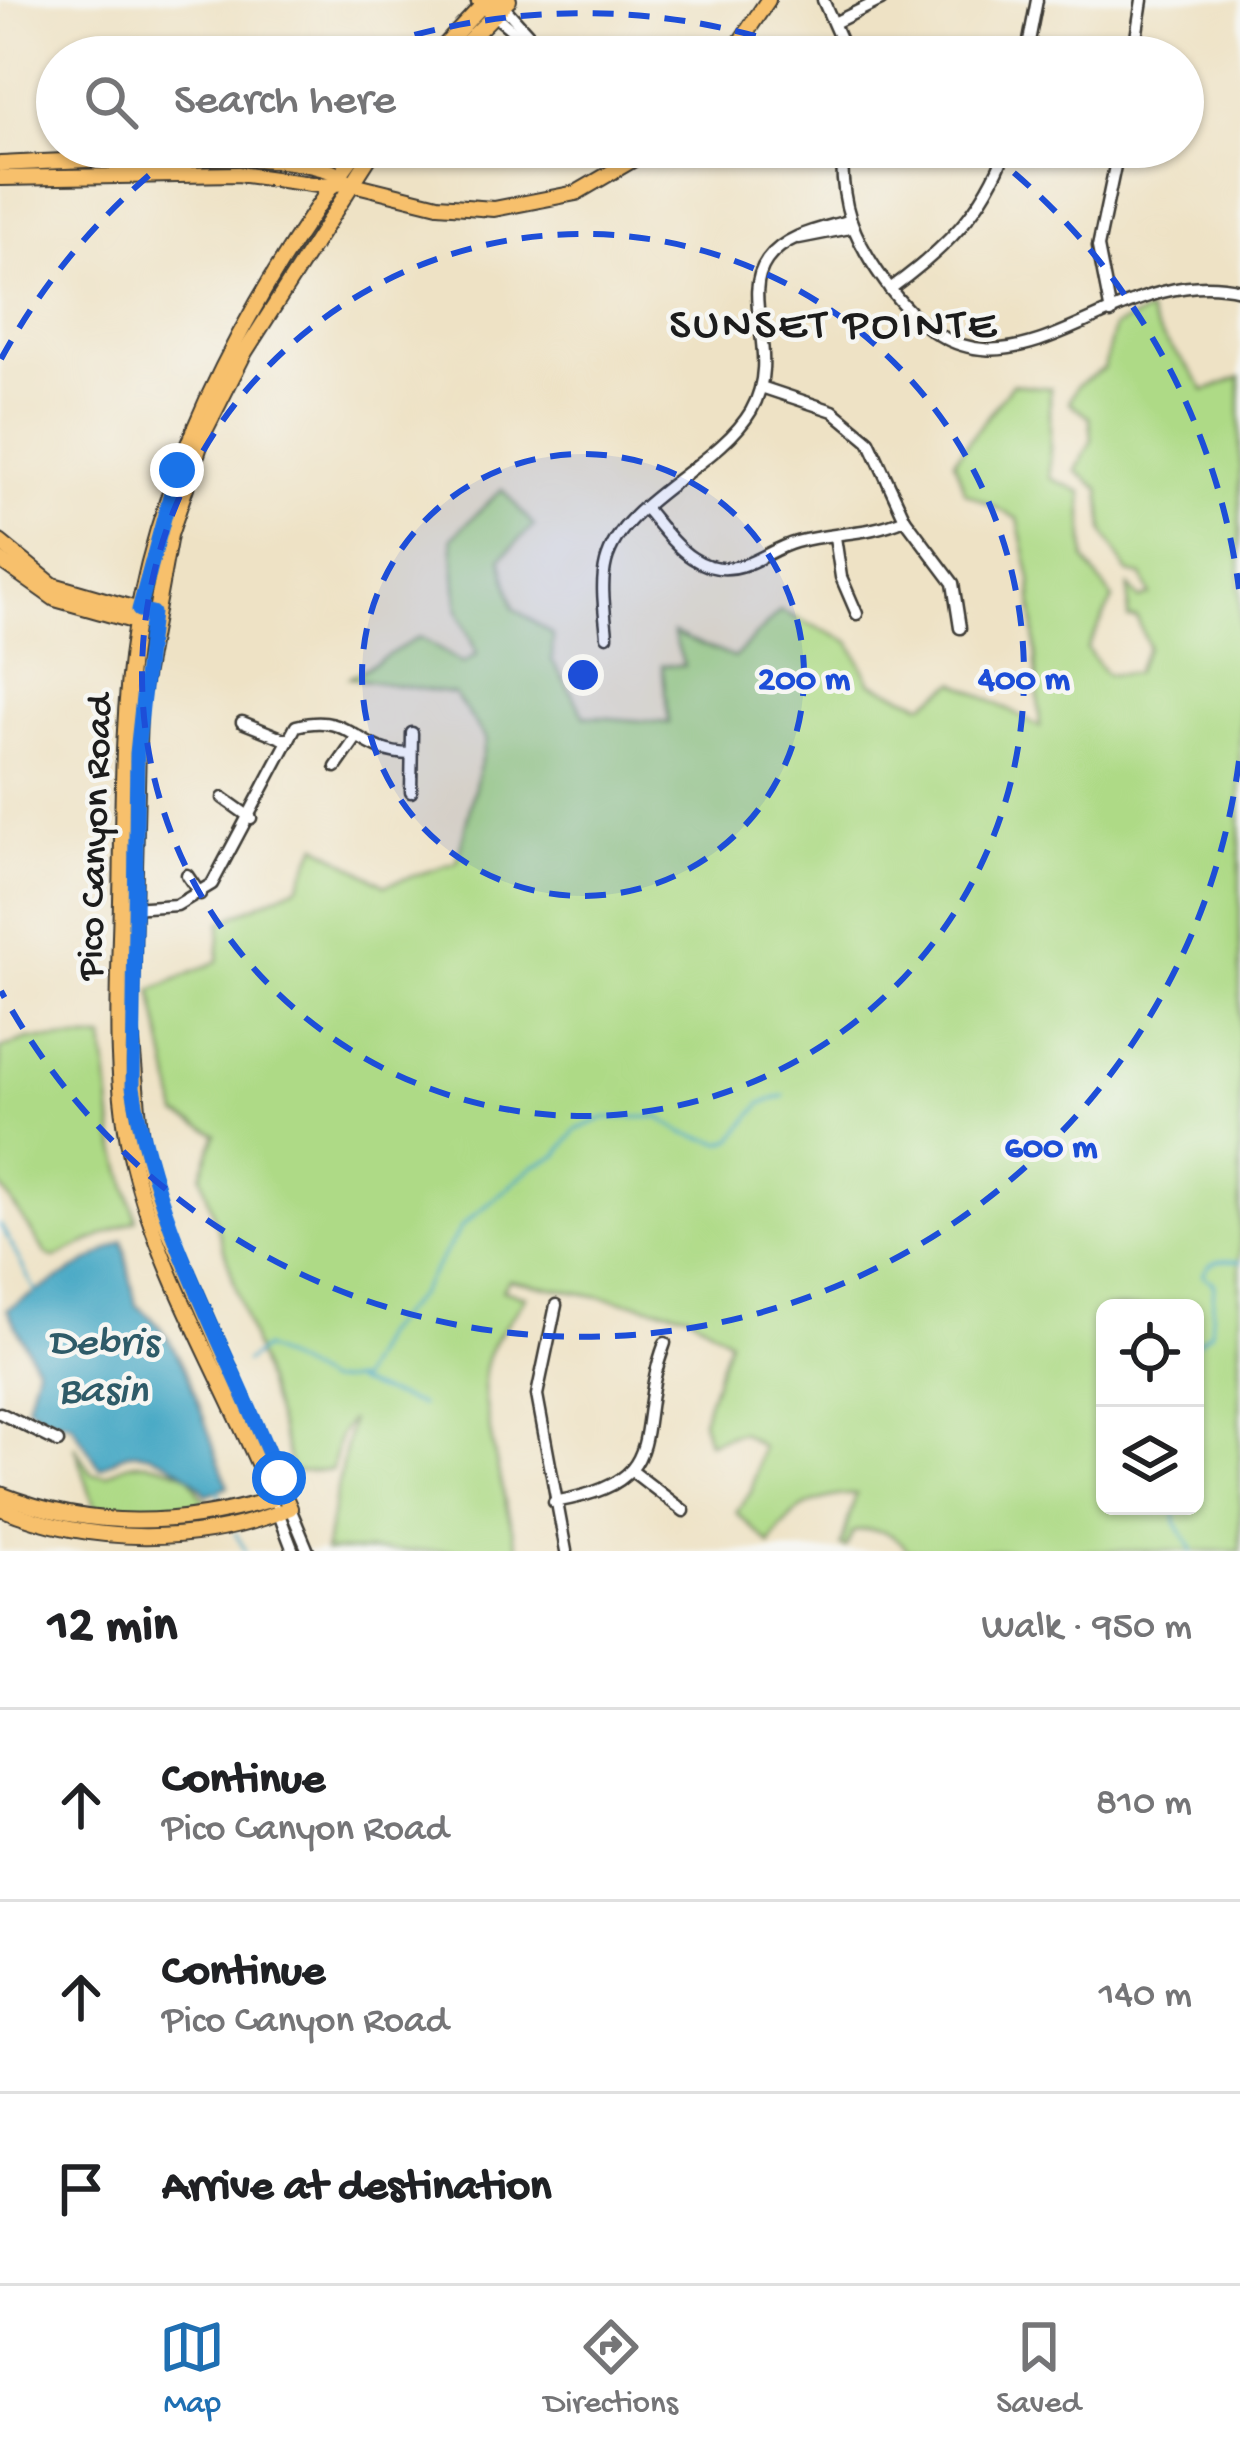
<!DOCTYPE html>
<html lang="en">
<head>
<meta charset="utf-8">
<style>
	body { margin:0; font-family:"Gochi Hand",sans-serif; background:#f6f6f6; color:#202124 }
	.controls { position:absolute; right:36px; bottom:36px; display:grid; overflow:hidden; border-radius:18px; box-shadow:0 3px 9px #0004 }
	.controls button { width:108px; height:108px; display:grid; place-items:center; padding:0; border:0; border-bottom:3px solid #e0e0e0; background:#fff; color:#202124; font:60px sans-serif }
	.stop { position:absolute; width:36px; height:36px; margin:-27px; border:9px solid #1a73e8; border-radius:50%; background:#fff }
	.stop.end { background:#1a73e8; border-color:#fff; box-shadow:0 3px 12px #0008 }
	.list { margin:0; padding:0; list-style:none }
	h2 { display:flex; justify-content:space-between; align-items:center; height:156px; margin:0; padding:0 48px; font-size:51px }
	h2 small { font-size:39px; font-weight:400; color:#757577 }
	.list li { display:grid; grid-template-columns:78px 1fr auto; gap:36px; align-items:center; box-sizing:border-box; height:192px; padding:0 48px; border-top:3px solid #e0e0e0 }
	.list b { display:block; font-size:45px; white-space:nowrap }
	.list p { margin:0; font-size:39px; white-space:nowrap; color:#757577 }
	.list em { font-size:39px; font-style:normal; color:#757577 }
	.icon { flex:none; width:66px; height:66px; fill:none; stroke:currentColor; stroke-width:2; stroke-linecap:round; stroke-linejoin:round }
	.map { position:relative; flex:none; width:1240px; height:1551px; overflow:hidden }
	.search { position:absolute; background:#fff; box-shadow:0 3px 9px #0004; left:36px; right:36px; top:36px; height:132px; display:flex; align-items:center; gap:30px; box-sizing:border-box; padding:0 42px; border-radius:66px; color:#757577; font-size:45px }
	.sheet { height:732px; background:#fff }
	nav { display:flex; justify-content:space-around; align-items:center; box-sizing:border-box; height:168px; border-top:3px solid #e0e0e0; background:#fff; font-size:33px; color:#757577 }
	nav a { display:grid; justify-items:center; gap:6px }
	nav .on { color:#1f6fb2 }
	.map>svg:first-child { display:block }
	.green { fill:#aeda86; stroke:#657b51; stroke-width:3; fill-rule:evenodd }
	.water { fill:#44a7c4; stroke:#306270; stroke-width:3 }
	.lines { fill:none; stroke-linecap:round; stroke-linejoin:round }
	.stream { stroke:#44a7c4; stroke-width:3 }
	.minor-casing { stroke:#3c3a35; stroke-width:15 }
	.major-casing { stroke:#3c3a35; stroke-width:18 }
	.highway-casing { stroke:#3c3a35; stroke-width:20 }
	.minor { stroke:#fff; stroke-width:10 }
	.major { stroke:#f7c06c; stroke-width:14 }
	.highway { stroke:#f7c06c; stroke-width:15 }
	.route { stroke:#1a73e8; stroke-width:15 }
	.ring { fill:none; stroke:#1d4ed8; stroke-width:6; stroke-dasharray:21 15 }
	.labels { text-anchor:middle; stroke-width:9; stroke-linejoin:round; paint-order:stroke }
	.street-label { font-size:39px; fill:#1c1c1c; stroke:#f6f6f2 }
	.water-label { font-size:42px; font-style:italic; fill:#2e5b68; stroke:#f6f6f2 }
	.quarter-label { font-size:45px; letter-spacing:3px; fill:#1c1c1c; stroke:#f6f6f2 }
	.centre { fill:#1d4ed8; stroke:#f6f6f2; stroke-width:6 }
	.ring-label { font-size:36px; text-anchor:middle; font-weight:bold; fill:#1d4ed8; stroke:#f6f6f2; stroke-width:9; stroke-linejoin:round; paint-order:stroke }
</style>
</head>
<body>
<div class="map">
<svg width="1240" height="1551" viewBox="0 0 1240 1551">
	<rect width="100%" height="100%" fill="#f6f6f2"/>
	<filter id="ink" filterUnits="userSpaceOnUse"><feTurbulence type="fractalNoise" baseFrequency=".00833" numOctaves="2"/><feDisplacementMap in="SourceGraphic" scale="24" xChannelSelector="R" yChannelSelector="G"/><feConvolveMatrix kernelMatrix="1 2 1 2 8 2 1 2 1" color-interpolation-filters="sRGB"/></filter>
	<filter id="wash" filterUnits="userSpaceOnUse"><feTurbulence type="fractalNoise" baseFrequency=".004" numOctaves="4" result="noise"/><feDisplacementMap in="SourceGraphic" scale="48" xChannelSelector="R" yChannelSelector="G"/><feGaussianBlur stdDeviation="2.7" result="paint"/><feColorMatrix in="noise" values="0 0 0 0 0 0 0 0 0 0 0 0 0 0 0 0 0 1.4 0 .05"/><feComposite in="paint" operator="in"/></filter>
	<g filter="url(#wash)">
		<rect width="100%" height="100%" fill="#eee2c5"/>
		<!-- green -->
		<g class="green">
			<path d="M1148,312C1161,345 1188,360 1205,391L1240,377V1551H908C897,1532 873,1526 853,1532L846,1548L841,1546L856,1494C813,1497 792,1507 770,1545L736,1512L751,1492L762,1447L741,1432L708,1442L702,1420L729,1340L687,1313L509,1280L502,1290L526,1296C511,1323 494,1331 485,1367C478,1396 508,1519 519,1551H325L351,1419L339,1436L332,1470L293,1472L201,1175L216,1134L178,1115L152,990L218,961L221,922L299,885L317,845L385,885L457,862L486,739L454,694L349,678L419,637L463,664L477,654L458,611L452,538L502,489L534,526L501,558L514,608L553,635L552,660L585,716L669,723L662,665L684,666L673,633L734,658L780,611L850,642L871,683L923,704L956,682L1040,727L1031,579L1018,519L965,492L954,460L1012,384L1050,388V478L1082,492L1085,560L1113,599L1087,649L1106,675L1135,673L1148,647L1137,618H1128L1129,587L1139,599L1150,595L1142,576L1128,573L1104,532L1100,489L1076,471L1092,440L1090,418L1069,402L1077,386L1104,368L1114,327ZM1105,1308H1195V1506H1105Z"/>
			<polygon points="28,1039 104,1039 114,1139 136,1220 54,1258 47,1255 0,1185 0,1049"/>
			<path d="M75,1446L92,1474L108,1475C133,1454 161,1464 189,1475L203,1499L215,1505L171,1512L95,1509Z"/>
		</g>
		<!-- water -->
		<path class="water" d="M123,1241L136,1305C186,1337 205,1430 228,1486L207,1495C193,1474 153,1447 125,1454C116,1457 109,1464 100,1468L71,1423L43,1417L27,1405L37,1367L7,1309Z"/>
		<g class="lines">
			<!-- stream -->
			<g class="stream">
				<polyline points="0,1224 36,1292"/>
				<path d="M1195,1345L1211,1331L1214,1284L1203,1275C1210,1258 1224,1259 1240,1261"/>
				<polyline points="245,1362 264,1348 326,1382 359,1380 382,1334 418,1295 462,1226 534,1166 557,1156 576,1130 604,1118 659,1117 683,1133 723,1143 733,1139 762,1103 784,1096"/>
				<polyline points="1195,1374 1195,1402"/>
				<polyline points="355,1383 421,1405"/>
				<polyline points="217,1489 225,1508"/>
				<polyline points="1175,1506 1176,1522 1193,1551"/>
				<polyline points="235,1533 246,1551"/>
			</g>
		</g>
	</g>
	<g filter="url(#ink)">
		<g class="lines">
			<!-- minor casing -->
			<g class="minor-casing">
				<g id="minor">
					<polyline points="823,0 848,57"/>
					<polyline points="503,6 530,36"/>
					<polyline points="494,15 537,51 570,57"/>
					<polyline points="836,22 881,0"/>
					<polyline points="1026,57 1037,0"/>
					<polyline points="1133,57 1142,0"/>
					<path d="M843,147C839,203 853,238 885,282C1002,445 1104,257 1240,290"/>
					<polyline points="799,238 850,228"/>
					<path d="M890,289C944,250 984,211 1007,147"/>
					<polyline points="1111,313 1098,247 1119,147"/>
					<polyline points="761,387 833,411 869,441 905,519 953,583 960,628"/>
					<path d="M646,509C672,540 697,580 744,565C762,559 777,547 796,542C833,532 869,535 905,519"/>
					<polyline points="835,537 841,577 857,614"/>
					<path d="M607,636C605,612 600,586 606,562C622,500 718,467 751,411C783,355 739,299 767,260C785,235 820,229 848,221"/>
					<polyline points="242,722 289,741"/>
					<polyline points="336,767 357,737"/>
					<polyline points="411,792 412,733"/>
					<polyline points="223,798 251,818"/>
					<polyline points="187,875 200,894"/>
					<path d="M130,908L177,905L212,884L296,726C354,711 353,753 411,754"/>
					<polyline points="556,1305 537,1395 566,1551"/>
					<polyline points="0,1413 58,1442"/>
					<polyline points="632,1471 684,1511"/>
					<path d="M554,1502C677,1481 631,1432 665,1343"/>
					<polyline points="290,1508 308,1551"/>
					<polyline points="277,1509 293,1551"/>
				</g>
			</g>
			<!-- major casing -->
			<g class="major-casing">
				<g id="major">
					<polyline points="434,57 487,0"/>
					<polyline points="452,57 509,0"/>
					<polyline points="730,57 768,0"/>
					<polyline points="292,158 329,157 351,147"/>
					<path d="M0,164C65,162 301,143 345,179"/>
					<polyline points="0,178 238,174 318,185 349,183 438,205 494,209 576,193 655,147"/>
					<polyline points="0,542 53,585 143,611"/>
					<polyline points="0,560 55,599 140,623"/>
					<path d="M0,1494C92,1530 180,1527 273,1499C229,1388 161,1280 133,1164C112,1077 119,989 121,901C123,810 121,718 135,629C164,452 254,289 360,147"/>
					<path d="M0,1508C91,1545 199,1546 290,1508L163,1218L141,1142L131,1031L139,704L170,535L205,431L245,352L376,147"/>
				</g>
			</g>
			<!-- highway casing -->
			<g class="highway-casing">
				<g id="highway">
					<polyline points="479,0 494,15"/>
					<polyline points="497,0 503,6"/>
				</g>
			</g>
			<!-- minor -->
			<use href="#minor" class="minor"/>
			<!-- major -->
			<use href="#major" class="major"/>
			<!-- highway -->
			<use href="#highway" class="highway"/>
		</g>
	</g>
	<g class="lines" filter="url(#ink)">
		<!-- route -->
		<path class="route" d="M177,470L139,610L152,613L137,753L133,1087C155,1228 227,1347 279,1478"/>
	</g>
	<!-- distance rings -->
	<circle cx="583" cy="675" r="221" fill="#1d4ed8" fill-opacity=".12"/>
	<g class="ring">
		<circle cx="583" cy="675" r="221"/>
		<circle cx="583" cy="675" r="441"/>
		<path d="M1239 761A662 662 0 0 1 1 991M1 359A662 662 0 0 1 180 150M346 57A662 662 0 0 1 820 57M986 150A662 662 0 0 1 1239 589"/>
	</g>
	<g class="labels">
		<!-- street labels -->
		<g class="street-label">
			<text transform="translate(91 837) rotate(-88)" y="14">Pico Canyon Road</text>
		</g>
		<!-- water labels -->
		<g class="water-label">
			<text x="103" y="1353">Debris<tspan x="103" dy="48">Basin</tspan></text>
		</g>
		<!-- quarter labels -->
		<g class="quarter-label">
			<text x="834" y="336">SUNSET POINTE</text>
		</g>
	</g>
	<circle cx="583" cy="675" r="18" class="centre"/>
	<g class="ring-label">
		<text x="804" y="688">200 m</text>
		<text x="1024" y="688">400 m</text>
		<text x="1051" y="1156">600 m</text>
	</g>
</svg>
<div class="controls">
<button><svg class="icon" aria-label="locate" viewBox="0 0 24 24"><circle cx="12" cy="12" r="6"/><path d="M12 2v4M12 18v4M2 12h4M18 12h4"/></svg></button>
<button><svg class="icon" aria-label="layers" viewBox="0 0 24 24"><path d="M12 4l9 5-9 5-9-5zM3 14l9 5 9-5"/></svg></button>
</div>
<div class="stop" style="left:279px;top:1478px"></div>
<div class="stop end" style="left:177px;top:470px"></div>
<div class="search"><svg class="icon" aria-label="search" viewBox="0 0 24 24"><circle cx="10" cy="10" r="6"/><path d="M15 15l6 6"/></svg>Search here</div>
</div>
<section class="sheet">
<h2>12 min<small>Walk · 950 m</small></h2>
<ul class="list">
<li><svg class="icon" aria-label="ahead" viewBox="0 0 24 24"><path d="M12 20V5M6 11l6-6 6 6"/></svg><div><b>Continue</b><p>Pico Canyon Road</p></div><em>810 m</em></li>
<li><svg class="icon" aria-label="ahead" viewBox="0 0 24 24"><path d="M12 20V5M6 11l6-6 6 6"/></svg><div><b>Continue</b><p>Pico Canyon Road</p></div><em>140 m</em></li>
<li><svg class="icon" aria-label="arrive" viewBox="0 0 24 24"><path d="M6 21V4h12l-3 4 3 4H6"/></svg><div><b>Arrive at destination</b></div></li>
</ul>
</section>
<nav>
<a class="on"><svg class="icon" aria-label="map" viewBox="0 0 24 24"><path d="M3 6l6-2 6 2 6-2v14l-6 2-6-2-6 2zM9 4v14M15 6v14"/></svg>Map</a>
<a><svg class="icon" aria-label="directions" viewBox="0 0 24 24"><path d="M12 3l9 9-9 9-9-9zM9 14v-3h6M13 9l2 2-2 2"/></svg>Directions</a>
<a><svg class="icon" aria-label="saved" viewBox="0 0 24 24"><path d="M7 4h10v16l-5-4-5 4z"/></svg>Saved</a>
</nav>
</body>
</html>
